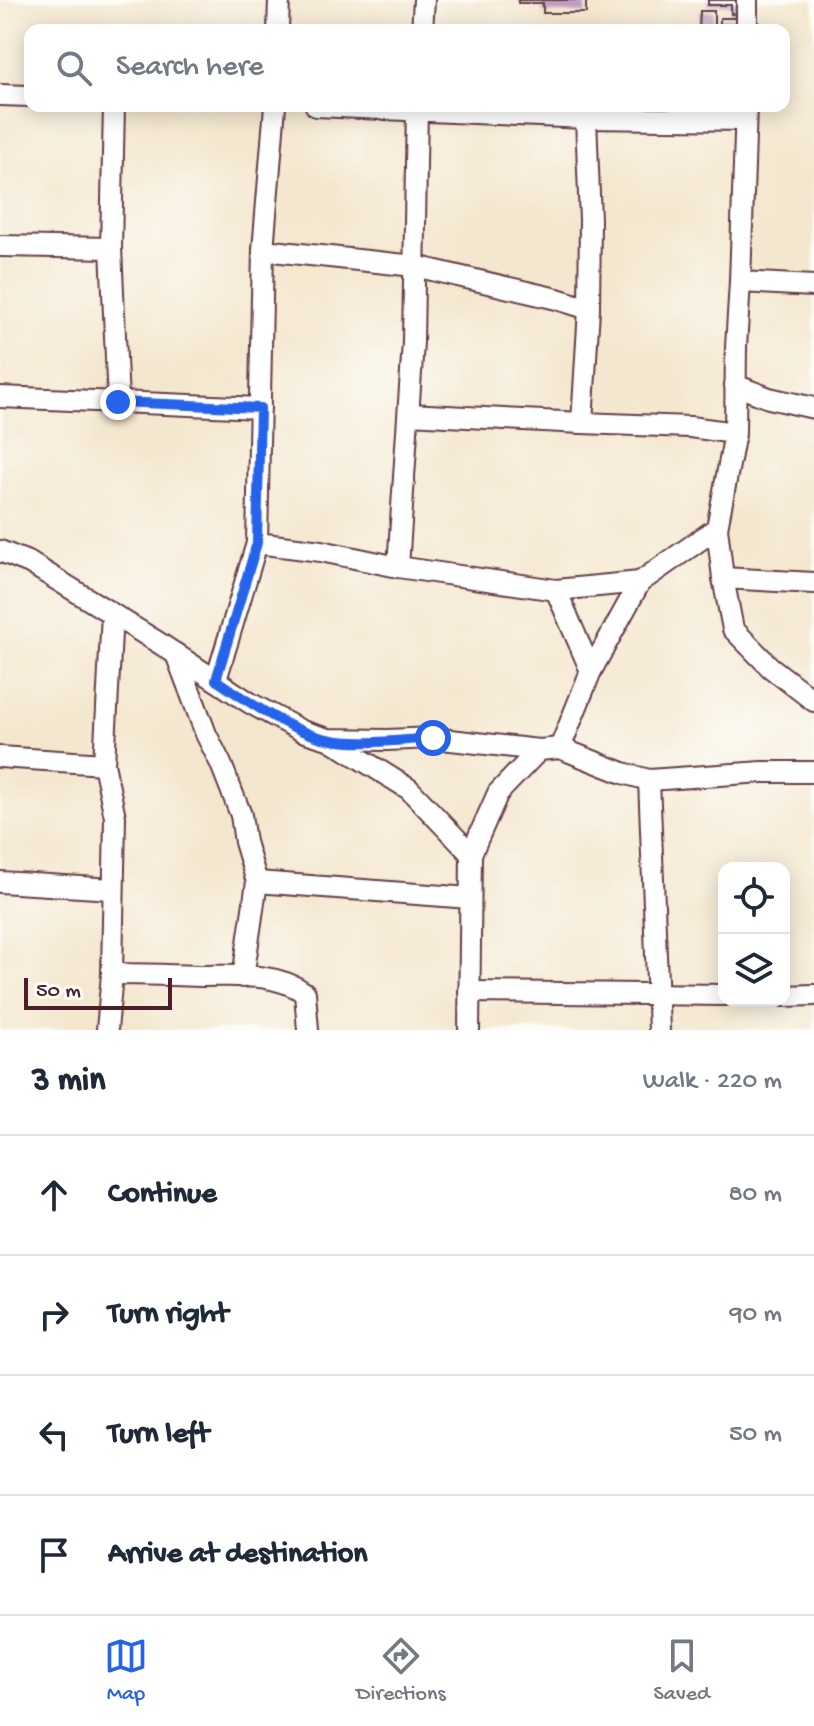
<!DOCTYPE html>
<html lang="en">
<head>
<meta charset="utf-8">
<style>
	body { margin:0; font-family:"Gochi Hand",sans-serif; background:#f2f2f3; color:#1f2937 }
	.controls { position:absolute; right:24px; bottom:24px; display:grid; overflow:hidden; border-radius:16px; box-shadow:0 4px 20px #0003 }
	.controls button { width:72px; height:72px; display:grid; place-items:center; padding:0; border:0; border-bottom:2px solid #e0e1e3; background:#fff; color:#1f2937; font:40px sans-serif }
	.scale { position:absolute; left:24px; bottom:20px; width:148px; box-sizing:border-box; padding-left:8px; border:4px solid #4a1f2b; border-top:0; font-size:22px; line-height:28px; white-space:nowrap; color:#4a1f2b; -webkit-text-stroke:6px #fdfcf7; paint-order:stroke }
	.stop { position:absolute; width:24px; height:24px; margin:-18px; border:6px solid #2563eb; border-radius:50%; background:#fff }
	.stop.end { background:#2563eb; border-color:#fff; box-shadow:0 2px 8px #0008 }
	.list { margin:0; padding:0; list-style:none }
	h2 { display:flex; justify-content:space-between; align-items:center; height:104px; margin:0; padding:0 32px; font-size:34px }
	h2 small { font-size:26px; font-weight:400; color:#747a83 }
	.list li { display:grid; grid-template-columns:52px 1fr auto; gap:24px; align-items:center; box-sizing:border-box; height:120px; padding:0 32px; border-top:2px solid #e0e1e3 }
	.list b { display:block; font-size:30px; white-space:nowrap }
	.list em { font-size:26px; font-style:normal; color:#747a83 }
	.icon { flex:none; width:44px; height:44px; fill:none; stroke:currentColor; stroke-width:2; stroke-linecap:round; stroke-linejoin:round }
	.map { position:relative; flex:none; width:814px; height:1030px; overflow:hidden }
	.search { position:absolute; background:#fff; box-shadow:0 4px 20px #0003; left:24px; right:24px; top:24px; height:88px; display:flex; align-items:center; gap:20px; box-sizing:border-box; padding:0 28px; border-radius:16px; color:#747a83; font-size:30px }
	.sheet { height:584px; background:#fff }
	nav { display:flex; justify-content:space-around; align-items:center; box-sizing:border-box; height:112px; border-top:2px solid #e0e1e3; background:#fff; font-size:22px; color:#747a83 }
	nav a { display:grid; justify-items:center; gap:4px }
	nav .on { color:#2563eb }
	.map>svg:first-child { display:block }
	.building { fill:#be9dc2 }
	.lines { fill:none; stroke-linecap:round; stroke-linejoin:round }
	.street-casing { stroke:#643d44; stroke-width:24 }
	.street { stroke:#fff; stroke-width:20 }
	.route { stroke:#2563eb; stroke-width:10 }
</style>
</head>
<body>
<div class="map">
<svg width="814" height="1030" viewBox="0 0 814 1030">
	<rect width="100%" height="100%" fill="#fdfcf7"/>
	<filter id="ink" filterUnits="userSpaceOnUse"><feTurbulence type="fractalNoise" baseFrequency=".0125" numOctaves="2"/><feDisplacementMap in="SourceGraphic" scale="16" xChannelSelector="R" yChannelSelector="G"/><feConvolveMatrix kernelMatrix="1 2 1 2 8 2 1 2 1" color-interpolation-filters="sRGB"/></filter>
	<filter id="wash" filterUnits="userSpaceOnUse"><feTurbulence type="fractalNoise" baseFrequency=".006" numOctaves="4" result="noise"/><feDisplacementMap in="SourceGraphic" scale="32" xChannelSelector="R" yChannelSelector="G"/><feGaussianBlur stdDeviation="1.8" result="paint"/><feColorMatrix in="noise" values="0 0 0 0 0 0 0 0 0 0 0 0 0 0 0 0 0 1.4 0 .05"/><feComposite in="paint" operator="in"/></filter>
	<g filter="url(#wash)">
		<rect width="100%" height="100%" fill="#f4e7cf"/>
		<g id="blocks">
			<!-- building -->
			<g class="building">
				<polygon points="518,0 586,0 586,13 543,13 543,3 518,3"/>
				<polygon points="708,0 743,0 743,13 731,14 731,5 708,5"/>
				<polygon points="700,11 714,11 714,29 699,29"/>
				<polygon points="720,18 740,18 740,30 720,29"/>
			</g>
		</g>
	</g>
	<g filter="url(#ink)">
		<use href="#blocks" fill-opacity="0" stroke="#643d44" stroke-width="2"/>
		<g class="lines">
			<!-- street casing -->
			<g class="street-casing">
				<g id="street">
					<polyline points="278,30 279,0"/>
					<polyline points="422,30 424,0"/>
					<polyline points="747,30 747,0"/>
					<polyline points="0,95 30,96"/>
					<polyline points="114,106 111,248 118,402"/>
					<polyline points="275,106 263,250 257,543 321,551 398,567 556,590 640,582"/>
					<polyline points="316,106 586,118 745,120"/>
					<polyline points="0,246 111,248"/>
					<polyline points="263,250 415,266 557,299 589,309"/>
					<polyline points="740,282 814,286"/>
					<polyline points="735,385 769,398 814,408"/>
					<polyline points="0,397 260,408"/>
					<polyline points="409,414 582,423 690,427 735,433"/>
					<polyline points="582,423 589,309 590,220 586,118"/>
					<polyline points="717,528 723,578 733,629 770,667 814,701"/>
					<polyline points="0,551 30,563 159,643 250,703 302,731 328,739 387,740 433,738 539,750 560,748 623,773 649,780 762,772 814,772"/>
					<polyline points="398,567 413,342 417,106"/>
					<polyline points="723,578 814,583"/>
					<polyline points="556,590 591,671"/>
					<polyline points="176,654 206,734 221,764 241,815 245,842 257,882 243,977"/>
					<polyline points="216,680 257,543"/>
					<polyline points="332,741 409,789 471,854"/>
					<polyline points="560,748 591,671 640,582 717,528 735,433 736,347 740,282 746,106"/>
					<polyline points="0,757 104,764"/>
					<polyline points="649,780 659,1030"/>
					<polyline points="0,882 113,889"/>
					<polyline points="257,882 470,898"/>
					<path d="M112,974C141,974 171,975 201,976C235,976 276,972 305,993L308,1030"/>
					<polyline points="469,992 724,995"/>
					<polyline points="784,996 814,995"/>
					<polyline points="107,1030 112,974 115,817 104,764 112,614"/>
					<polyline points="469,1030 471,854 498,793 539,750"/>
				</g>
			</g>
			<!-- street -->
			<use href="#street" class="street"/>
		</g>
	</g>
	<g class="lines" filter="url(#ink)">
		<!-- route -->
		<path class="route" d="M118,402L260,408L257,543L216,680C247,701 290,731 327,739C359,746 400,740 433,738"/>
	</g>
</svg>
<div class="controls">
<button><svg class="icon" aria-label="locate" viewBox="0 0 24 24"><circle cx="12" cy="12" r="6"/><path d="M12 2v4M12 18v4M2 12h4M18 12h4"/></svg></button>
<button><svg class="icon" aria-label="layers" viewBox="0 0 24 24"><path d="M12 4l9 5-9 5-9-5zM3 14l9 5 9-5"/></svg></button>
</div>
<div class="scale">50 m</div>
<div class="stop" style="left:433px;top:738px"></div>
<div class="stop end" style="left:118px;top:402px"></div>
<div class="search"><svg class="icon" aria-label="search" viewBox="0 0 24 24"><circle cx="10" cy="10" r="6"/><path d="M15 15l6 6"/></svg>Search here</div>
</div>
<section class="sheet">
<h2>3 min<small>Walk · 220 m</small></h2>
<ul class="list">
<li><svg class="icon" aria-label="ahead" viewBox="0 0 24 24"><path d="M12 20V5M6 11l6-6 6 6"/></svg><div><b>Continue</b></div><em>80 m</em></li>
<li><svg class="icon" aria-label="right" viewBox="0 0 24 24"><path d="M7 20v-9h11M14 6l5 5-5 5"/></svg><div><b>Turn right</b></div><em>90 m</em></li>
<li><svg class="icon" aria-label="left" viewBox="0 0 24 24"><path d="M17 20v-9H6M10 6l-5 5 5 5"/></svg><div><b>Turn left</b></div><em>50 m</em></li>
<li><svg class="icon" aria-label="arrive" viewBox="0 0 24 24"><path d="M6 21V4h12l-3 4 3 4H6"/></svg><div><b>Arrive at destination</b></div></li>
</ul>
</section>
<nav>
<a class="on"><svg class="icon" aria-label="map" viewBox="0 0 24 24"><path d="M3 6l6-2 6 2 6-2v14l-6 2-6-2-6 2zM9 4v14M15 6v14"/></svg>Map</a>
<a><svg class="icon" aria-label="directions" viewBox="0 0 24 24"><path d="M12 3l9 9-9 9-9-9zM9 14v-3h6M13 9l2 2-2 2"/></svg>Directions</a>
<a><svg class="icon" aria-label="saved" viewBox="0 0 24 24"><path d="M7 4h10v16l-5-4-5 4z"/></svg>Saved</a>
</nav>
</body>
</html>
